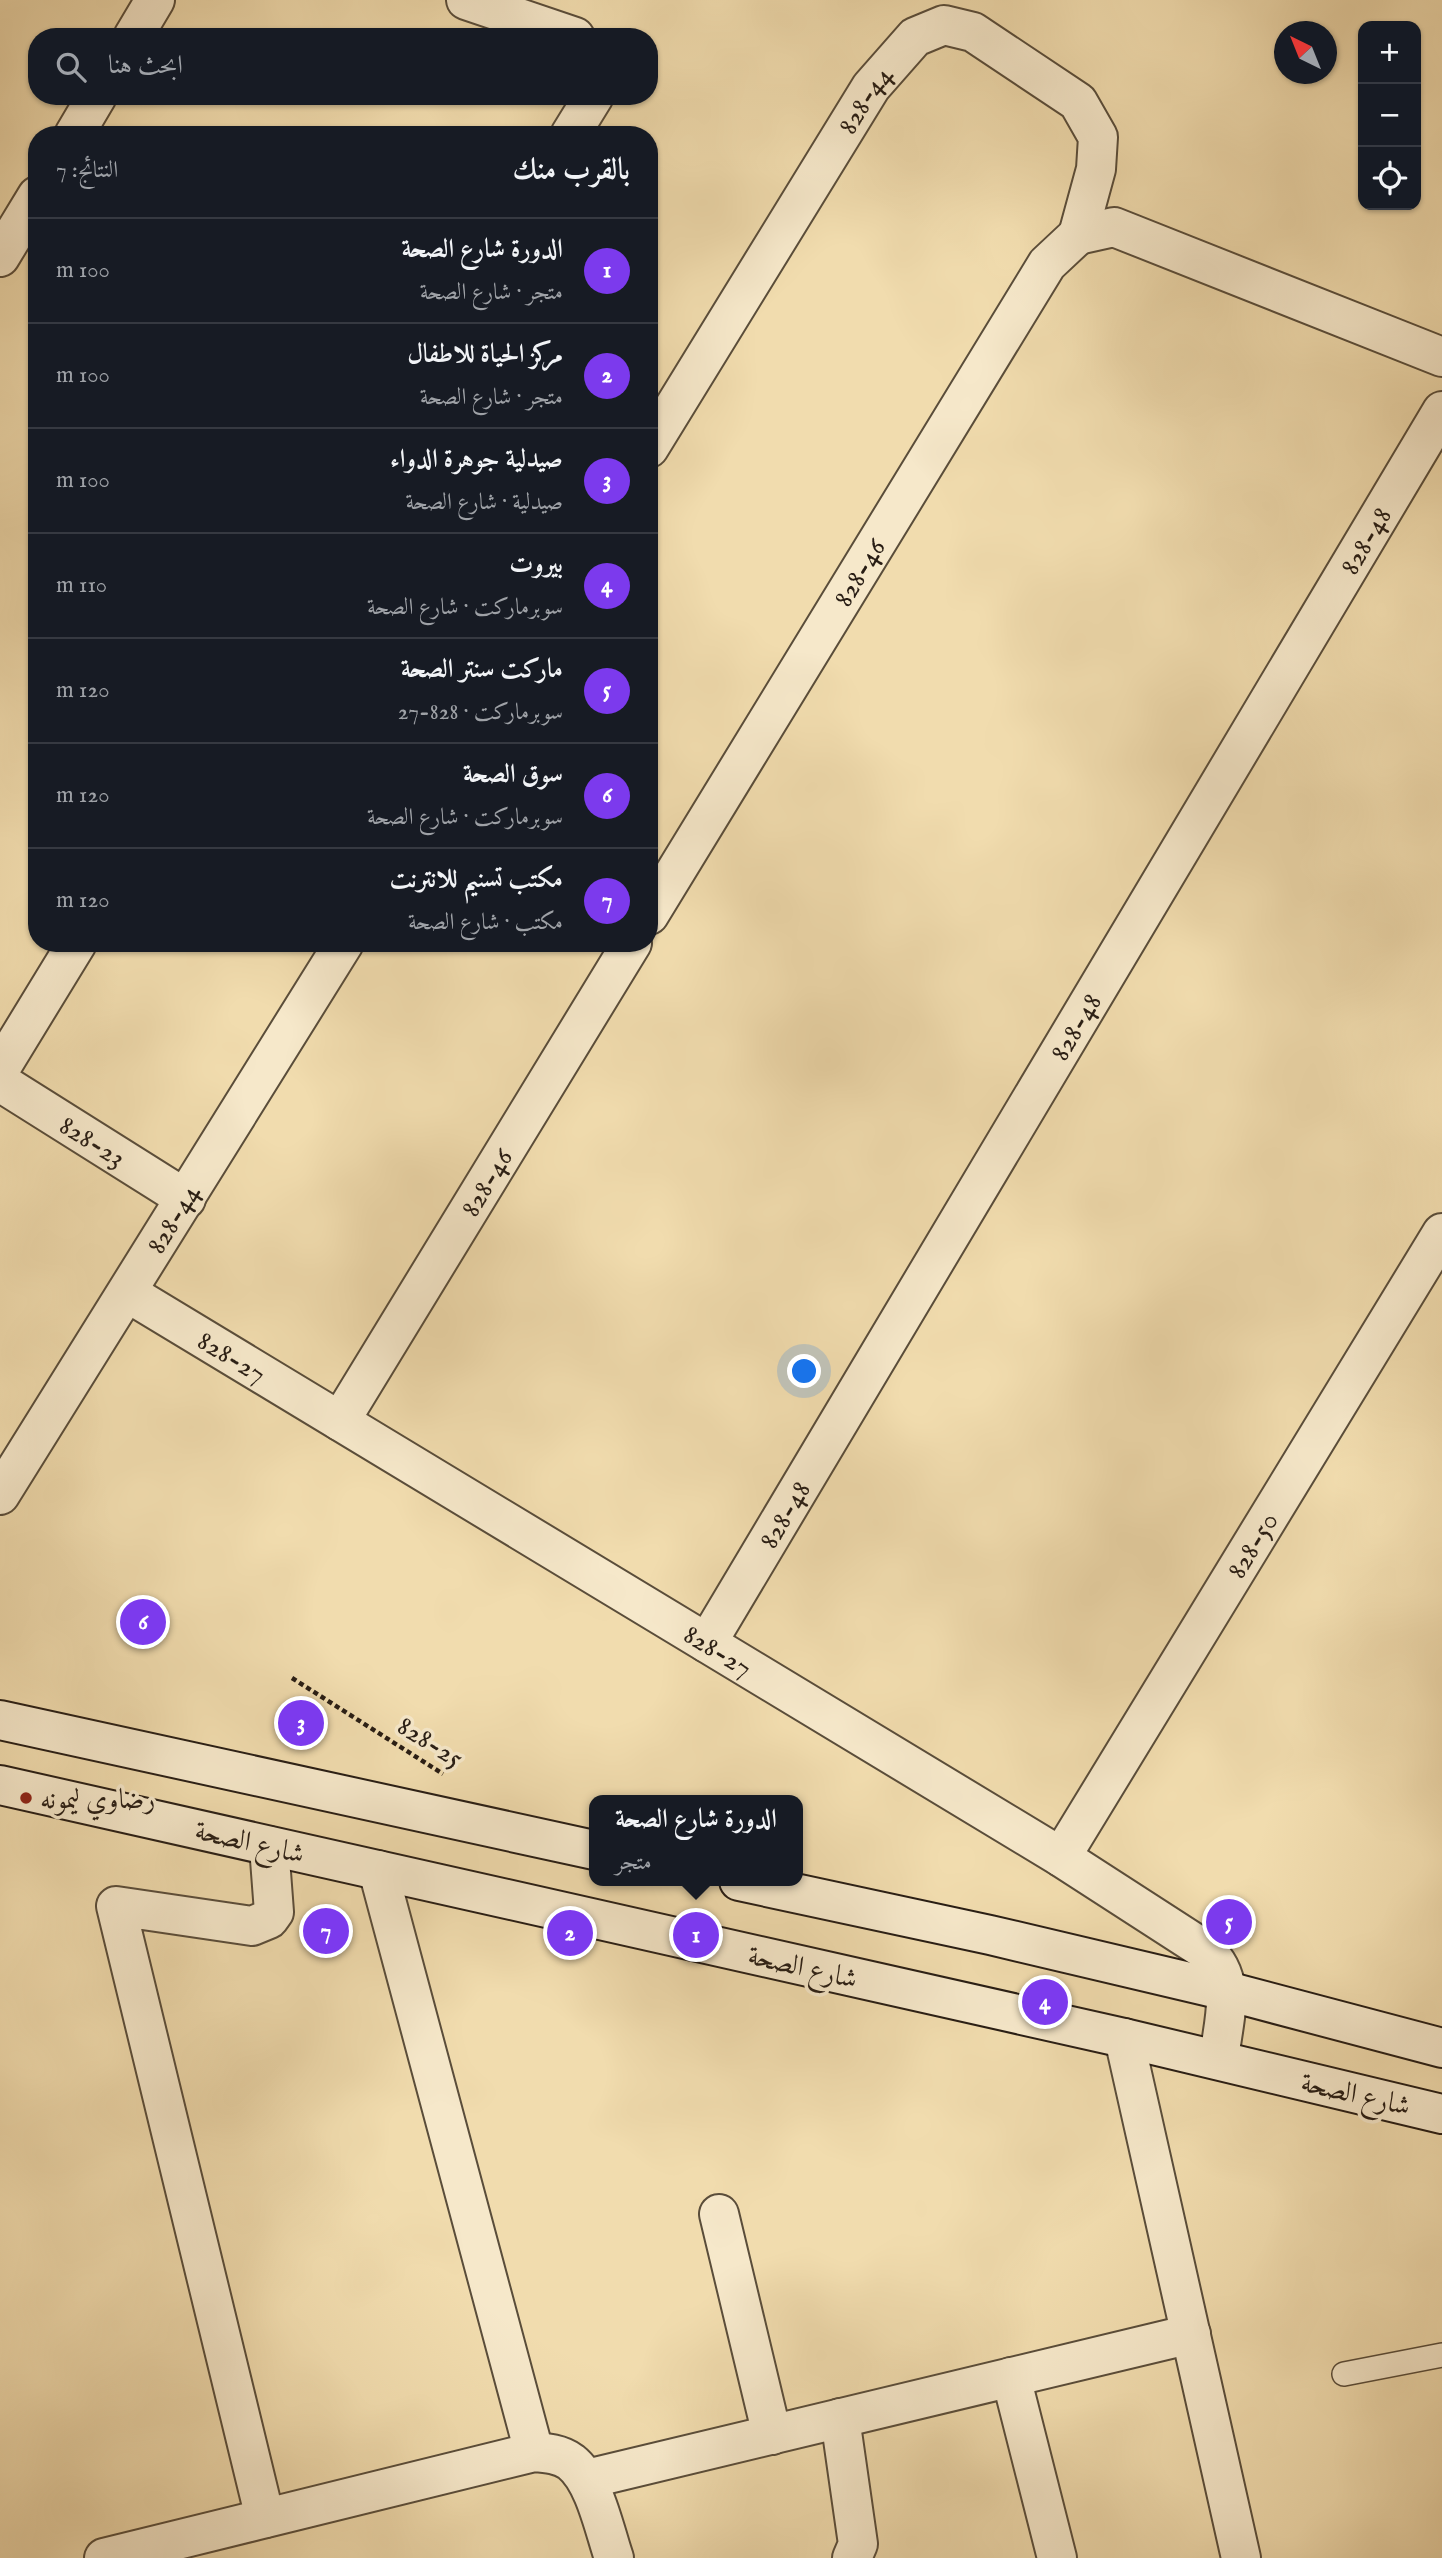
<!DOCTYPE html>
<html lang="ar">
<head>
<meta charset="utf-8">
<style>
	body { margin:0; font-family:"IM FELL English",Amiri,serif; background:#20242c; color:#f1f3f6; direction:rtl }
	.controls { position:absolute; right:21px; top:21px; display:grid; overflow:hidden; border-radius:14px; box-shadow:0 2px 5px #0004 }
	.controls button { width:63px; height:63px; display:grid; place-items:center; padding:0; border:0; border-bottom:2px solid #363941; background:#171b24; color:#f1f3f6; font:35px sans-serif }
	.compass { position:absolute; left:1274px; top:21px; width:63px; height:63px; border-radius:50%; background:#171b24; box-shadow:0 2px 5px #0004; rotate:317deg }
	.you { position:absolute; left:805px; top:1372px; width:24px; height:24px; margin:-18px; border:5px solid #fff; border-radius:50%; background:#1a73e8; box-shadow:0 0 0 10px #1a73e833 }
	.badge { display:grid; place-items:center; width:46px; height:46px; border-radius:50%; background:#7c3aed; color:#fff; font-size:23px; font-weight:700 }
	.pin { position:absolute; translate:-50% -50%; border:4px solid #fff; box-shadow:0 2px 7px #0006 }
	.popup { position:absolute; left:589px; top:1795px; width:214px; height:91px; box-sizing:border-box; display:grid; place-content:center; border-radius:14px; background:#171b24; filter:drop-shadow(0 2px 5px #0005); font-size:23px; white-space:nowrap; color:#9ea1a6 }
	.popup b { font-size:26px; color:#f1f3f6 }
	.popup::after { content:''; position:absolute; left:50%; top:100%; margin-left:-14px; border:14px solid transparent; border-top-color:#171b24 }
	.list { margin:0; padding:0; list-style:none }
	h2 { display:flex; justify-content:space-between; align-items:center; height:91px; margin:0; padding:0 28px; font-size:30px }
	h2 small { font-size:23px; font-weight:400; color:#9ea1a6 }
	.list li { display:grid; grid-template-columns:46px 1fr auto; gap:21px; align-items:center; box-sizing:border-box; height:105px; padding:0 28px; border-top:2px solid #363941 }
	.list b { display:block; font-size:26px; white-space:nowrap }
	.list p { margin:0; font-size:23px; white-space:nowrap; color:#9ea1a6 }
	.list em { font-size:23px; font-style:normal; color:#9ea1a6 }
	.icon { flex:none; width:38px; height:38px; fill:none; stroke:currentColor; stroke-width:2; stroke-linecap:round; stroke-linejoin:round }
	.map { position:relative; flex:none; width:1442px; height:2558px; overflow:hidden; direction:ltr }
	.search { position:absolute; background:#171b24; box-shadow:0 2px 5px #0004; left:28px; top:28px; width:630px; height:77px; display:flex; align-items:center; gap:18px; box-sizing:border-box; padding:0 24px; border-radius:28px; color:#9ea1a6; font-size:26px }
	.panel { position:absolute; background:#171b24; box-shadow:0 2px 5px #0004; left:28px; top:126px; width:630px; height:826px; border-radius:28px; direction:rtl }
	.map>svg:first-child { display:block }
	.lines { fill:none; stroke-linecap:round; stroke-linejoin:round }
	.lane-casing { stroke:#5a4d3a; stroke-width:26 }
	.street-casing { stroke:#5a4d3a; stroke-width:42 }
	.secondary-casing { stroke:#281d14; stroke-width:42 }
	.path { stroke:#281d14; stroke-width:4.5; stroke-dasharray:5 3.5; stroke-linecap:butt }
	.lane { stroke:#f6e8ca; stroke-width:23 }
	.street { stroke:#f6e8ca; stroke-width:38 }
	.secondary { stroke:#f6e8ca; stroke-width:38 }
	.poi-dot { fill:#8f2418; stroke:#f6e8ca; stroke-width:2.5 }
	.labels { text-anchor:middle; stroke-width:7; stroke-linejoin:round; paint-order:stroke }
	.street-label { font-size:28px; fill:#281d14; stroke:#f6e8ca }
	.poi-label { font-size:28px; fill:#281d14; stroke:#f6e8ca; text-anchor:start }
</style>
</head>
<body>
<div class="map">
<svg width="1442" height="2558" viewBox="0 0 1442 2558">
	<rect width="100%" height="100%" fill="#f1dcae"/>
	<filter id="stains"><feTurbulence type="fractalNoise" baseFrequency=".00286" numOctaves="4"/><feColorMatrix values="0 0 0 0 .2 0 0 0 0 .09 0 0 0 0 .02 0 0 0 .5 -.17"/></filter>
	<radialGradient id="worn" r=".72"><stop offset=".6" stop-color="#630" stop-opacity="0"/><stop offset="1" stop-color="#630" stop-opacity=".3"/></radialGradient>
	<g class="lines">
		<!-- lane casing -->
		<g class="lane-casing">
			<polyline id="lane" points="1344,2374 1442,2355"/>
		</g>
		<!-- street casing -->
		<g class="street-casing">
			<g id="street">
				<polyline points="466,0 575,37"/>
				<polyline points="133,37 155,0"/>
				<polyline points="74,135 97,96"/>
				<polyline points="570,135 594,96"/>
				<polyline points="1078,235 1114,227 1442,357"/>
				<polyline points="0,257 37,196"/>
				<path id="s1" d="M649,448L871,87L915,37L944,25L973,32L1078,102L1098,137L1096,169L1078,235"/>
				<path id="s2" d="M649,915L1047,264L1078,235"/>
				<polyline points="0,1069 77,943"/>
				<path id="s3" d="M0,1082L186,1199"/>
				<path id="s4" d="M128,1293L1061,1857L1205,1950C1239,1980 1223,2019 1219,2060"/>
				<path id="s5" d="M340,1421L632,943"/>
				<path id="s6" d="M0,1495L344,943"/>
				<path id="s7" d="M707,1643L1442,411"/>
				<path id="s8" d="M1061,1857L1442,1233"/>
				<polyline points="378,1870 534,2452"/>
				<polyline points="1124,2038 1241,2558"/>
				<polyline points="719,2214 772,2435"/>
				<polyline points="1011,2377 1057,2558"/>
				<polyline points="840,2418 858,2544 852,2558"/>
				<polyline points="587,2479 1191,2334"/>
				<polyline points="265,2518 116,1906 252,1926 269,1919 274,1912 269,1846"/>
				<path d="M104,2558L534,2452C547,2453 560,2454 571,2462C595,2481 604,2529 614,2558"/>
			</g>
		</g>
		<!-- secondary casing -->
		<g class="secondary-casing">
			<g id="secondary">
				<polyline points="0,1720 594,1850"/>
				<polyline points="0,1785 1124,2038 1442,2114"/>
				<polyline points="739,1881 990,1935 1227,1991 1442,2048"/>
			</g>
		</g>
		<!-- path -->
		<polyline class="path" points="292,1678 443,1774"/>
		<!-- lane -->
		<use href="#lane" class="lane"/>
		<!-- street -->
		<use href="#street" class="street"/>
		<!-- secondary -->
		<use href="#secondary" class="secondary"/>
	</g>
	<!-- markers -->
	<circle class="poi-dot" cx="26" cy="1798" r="7"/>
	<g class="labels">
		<!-- street labels -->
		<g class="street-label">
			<text dy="10" stroke="none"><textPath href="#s1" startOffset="410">828-44</textPath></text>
			<text dy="10" stroke="none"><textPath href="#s7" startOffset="1284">828-48</textPath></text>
			<text dy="10" stroke="none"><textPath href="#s2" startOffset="402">828-46</textPath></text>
			<text dy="10" stroke="none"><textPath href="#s7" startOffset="718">828-48</textPath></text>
			<text dy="10" stroke="none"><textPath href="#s3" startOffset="110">828-23</textPath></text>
			<text dy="10" stroke="none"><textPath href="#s5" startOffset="280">828-46</textPath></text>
			<text dy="10" stroke="none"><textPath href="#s6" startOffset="326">828-44</textPath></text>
			<text dy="10" stroke="none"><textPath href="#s4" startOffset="122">828-27</textPath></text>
			<text dy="10" stroke="none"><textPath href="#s7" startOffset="150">828-48</textPath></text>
			<text dy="10" stroke="none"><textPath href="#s8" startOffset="366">828-50</textPath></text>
			<text dy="10" stroke="none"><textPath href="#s4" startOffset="690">828-27</textPath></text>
			<text transform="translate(431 1741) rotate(32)" y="10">828-25</text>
			<text transform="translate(250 1841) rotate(13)" y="10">شارع الصحة</text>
			<text transform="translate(803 1966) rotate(13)" y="10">شارع الصحة</text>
			<text transform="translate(1356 2093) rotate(13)" y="10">شارع الصحة</text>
		</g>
		<!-- poi labels -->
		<g class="poi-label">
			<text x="40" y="1808">رضاوي ليمونه</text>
		</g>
	</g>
	<rect width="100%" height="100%" filter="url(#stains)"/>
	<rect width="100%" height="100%" fill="url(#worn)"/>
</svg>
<div class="controls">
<button>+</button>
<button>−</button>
<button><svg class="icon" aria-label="locate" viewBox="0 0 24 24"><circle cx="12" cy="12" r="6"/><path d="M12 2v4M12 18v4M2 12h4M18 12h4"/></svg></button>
</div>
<svg class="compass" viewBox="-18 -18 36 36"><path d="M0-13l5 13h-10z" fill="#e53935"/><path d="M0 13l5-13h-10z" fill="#9ea1a6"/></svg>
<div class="you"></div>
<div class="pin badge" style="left:696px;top:1935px">1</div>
<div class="popup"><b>الدورة شارع الصحة</b>متجر</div>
<div class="pin badge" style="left:570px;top:1933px">2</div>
<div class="pin badge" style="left:301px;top:1723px">3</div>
<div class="pin badge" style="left:1045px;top:2002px">4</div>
<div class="pin badge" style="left:1229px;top:1922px">5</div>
<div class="pin badge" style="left:143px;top:1622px">6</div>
<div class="pin badge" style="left:326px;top:1931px">7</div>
<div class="search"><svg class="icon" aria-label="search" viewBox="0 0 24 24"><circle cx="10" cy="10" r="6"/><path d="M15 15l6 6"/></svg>ابحث هنا</div>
<section class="panel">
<h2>بالقرب منك<small>النتائج: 7</small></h2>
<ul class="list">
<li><span class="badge">1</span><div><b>الدورة شارع الصحة</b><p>متجر · شارع الصحة</p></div><em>100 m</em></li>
<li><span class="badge">2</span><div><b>مركز الحياة للاطفال</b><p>متجر · شارع الصحة</p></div><em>100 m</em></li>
<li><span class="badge">3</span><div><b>صيدلية جوهرة الدواء</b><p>صيدلية · شارع الصحة</p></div><em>100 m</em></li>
<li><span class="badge">4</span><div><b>بيروت</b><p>سوبرماركت · شارع الصحة</p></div><em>110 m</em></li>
<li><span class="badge">5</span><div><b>ماركت سنتر الصحة</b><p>سوبرماركت · 828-27</p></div><em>120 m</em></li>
<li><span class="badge">6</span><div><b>سوق الصحة</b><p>سوبرماركت · شارع الصحة</p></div><em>120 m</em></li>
<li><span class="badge">7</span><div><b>مكتب تسنيم للانترنت</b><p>مكتب · شارع الصحة</p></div><em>120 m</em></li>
</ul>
</section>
</div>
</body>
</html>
